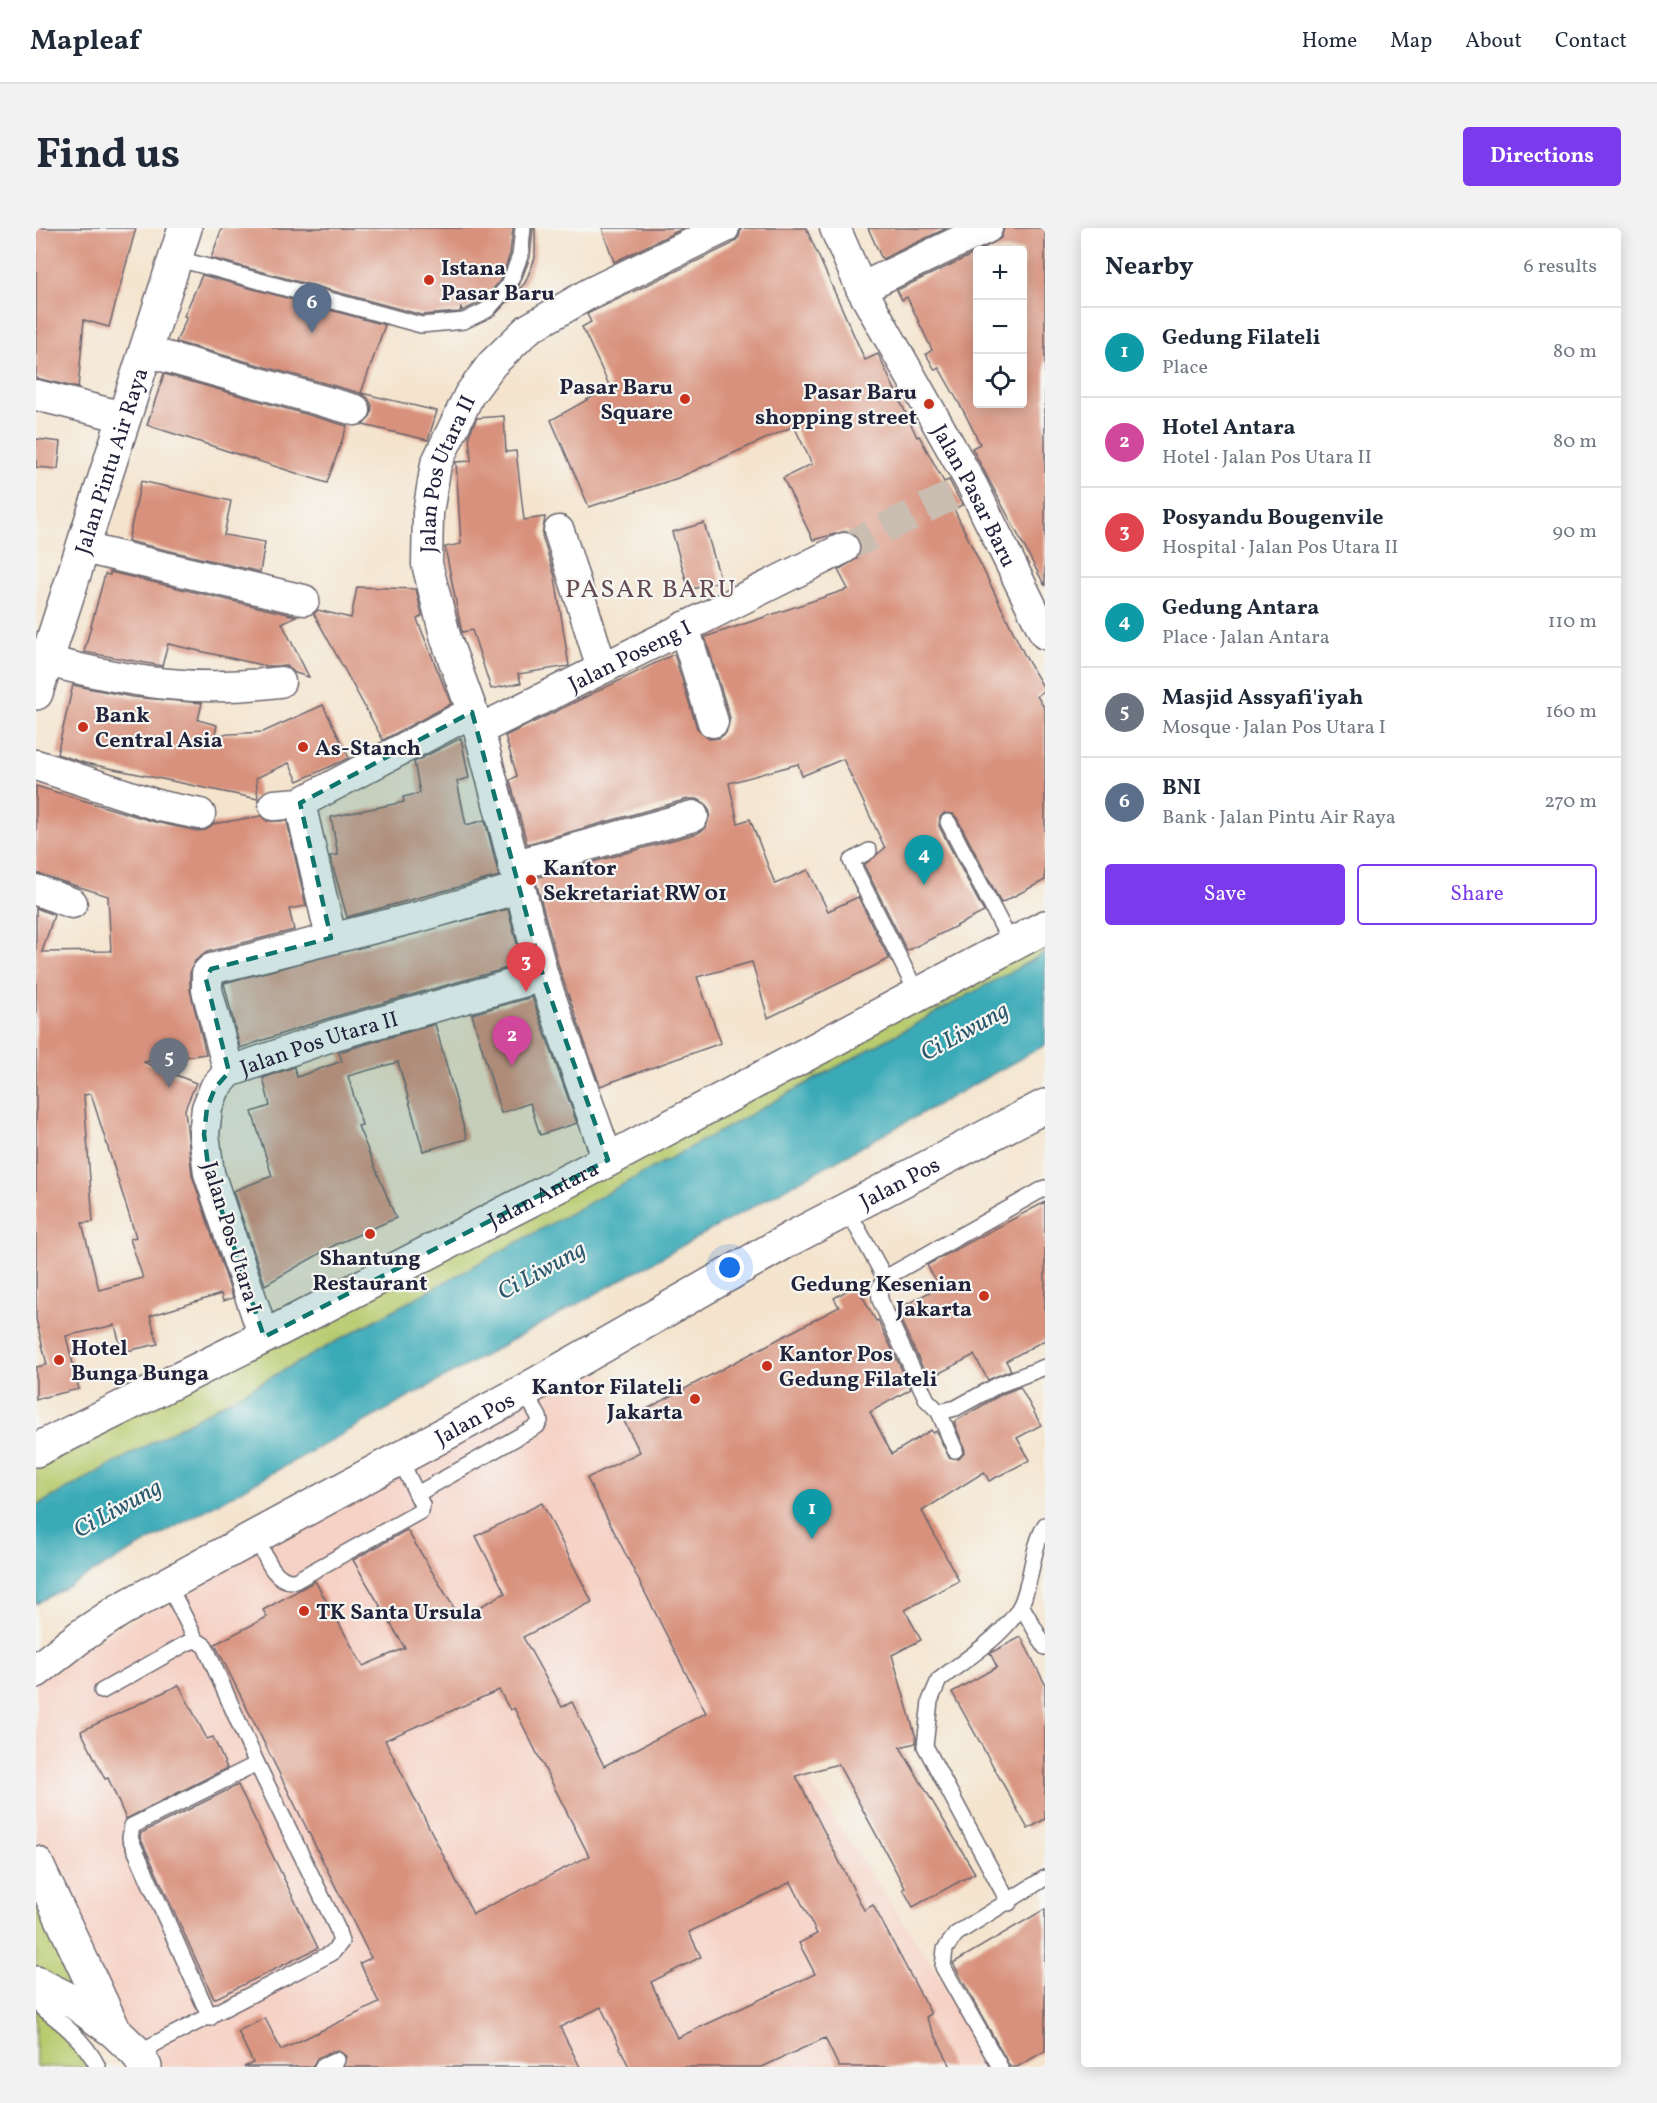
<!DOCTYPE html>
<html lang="en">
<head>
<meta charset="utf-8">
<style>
	body { margin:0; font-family:Vollkorn,serif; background:#f2f2f3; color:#1f2937 }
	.controls { position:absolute; right:18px; top:18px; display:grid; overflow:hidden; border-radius:6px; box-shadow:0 3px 15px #0003 }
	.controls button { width:54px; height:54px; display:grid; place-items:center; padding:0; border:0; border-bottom:2px solid #e0e1e3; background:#fff; color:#1f2937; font:30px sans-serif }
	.you { position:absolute; left:694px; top:1040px; width:21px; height:21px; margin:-15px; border:4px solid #fff; border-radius:50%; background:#1a73e8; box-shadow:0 0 0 9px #1a73e833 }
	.badge { display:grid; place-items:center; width:39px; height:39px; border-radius:50%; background:#7c3aed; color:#fff; font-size:20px; font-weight:700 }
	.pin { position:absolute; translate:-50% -50px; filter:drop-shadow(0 2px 3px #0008) }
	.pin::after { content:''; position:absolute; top:32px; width:21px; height:18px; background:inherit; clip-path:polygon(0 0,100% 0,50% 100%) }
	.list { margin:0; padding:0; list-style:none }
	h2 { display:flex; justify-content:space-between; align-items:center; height:78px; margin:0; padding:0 24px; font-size:26px }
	h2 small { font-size:20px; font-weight:400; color:#747a83 }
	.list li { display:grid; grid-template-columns:39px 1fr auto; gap:18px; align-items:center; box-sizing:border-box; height:90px; padding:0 24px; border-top:2px solid #e0e1e3 }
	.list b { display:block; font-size:22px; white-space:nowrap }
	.list p { margin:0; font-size:20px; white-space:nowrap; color:#747a83 }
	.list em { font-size:20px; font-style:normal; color:#747a83 }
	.actions { display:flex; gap:12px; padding:18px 24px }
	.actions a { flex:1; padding:14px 0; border:2px solid #7c3aed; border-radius:6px; text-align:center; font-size:21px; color:#7c3aed }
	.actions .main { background:#7c3aed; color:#fff }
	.icon { flex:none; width:33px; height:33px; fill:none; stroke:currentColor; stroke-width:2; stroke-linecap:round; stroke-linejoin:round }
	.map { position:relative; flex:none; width:1009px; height:1839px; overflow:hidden; border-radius:6px }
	header { display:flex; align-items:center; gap:36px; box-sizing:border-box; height:84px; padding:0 30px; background:#fff; border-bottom:2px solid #e0e1e3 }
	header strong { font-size:28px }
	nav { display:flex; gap:33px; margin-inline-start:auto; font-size:21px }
	.intro { display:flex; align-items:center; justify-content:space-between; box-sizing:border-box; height:144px; padding:0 36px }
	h1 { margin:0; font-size:42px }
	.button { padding:15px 27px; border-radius:6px; background:#7c3aed; color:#fff; font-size:21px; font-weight:700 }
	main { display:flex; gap:36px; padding:0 36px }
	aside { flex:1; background:#fff; border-radius:6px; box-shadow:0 3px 15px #0003 }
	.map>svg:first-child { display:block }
	.built { fill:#f6d1c5 }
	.green { fill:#b8cb6e; stroke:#6d7654; stroke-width:1.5 }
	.water { fill:#3aaab7; stroke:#2e6679; stroke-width:1.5 }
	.building { fill:#d8917c; fill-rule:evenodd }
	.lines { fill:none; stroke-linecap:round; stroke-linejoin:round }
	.street-tunnel { stroke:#cabdb1; stroke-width:30; stroke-dasharray:30 15; stroke-linecap:butt }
	.lane-casing { stroke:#6c666e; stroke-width:18 }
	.street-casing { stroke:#6c666e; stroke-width:33 }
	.secondary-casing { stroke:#6c666e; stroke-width:36 }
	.lane { stroke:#fff; stroke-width:15 }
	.street { stroke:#fff; stroke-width:30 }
	.secondary { stroke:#fff; stroke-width:33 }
	.marked { fill:#0f766e; fill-opacity:0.2; stroke:#0f766e; stroke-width:4.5; stroke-dasharray:12 8; stroke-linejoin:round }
	.poi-dot { fill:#c8321e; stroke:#f6f6f2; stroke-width:2 }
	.labels { text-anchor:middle; stroke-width:4.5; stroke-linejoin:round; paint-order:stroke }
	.poi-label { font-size:22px; font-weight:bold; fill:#22223b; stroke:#f6f6f2; text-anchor:start }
	.street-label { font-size:22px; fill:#22223b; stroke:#f6f6f2 }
	.water-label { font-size:24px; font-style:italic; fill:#2c586d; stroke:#f6f6f2 }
	.quarter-label { font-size:26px; letter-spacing:1.5px; fill:#624952; stroke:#f6f6f2 }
</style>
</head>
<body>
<header>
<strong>Mapleaf</strong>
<nav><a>Home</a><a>Map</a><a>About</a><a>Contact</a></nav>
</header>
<div class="intro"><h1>Find us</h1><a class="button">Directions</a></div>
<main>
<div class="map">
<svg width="1009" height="1839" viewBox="0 0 1009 1839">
	<rect width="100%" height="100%" fill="#f6f6f2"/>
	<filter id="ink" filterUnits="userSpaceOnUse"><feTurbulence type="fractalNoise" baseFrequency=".0167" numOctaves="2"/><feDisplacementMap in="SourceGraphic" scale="12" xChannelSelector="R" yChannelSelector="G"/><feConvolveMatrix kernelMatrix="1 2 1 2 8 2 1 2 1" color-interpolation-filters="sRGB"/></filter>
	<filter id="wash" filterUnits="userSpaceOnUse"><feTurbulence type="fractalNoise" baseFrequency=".008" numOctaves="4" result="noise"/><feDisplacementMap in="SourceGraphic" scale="24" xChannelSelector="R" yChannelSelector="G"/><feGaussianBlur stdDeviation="1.35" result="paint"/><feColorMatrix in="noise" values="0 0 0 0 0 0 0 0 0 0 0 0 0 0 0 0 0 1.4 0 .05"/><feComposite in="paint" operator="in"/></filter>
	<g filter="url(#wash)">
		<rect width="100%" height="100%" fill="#f4e4ce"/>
		<!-- built -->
		<polygon class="built" points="555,1125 778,1561 964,1839 96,1839 0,1632 0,1448"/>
		<!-- green -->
		<g class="green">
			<polygon points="1009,699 1009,725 0,1278 0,1217"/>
			<polygon points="0,1632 79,1804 0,1755"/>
			<polygon points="0,1775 61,1839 0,1839"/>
		</g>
		<!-- water -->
		<polygon class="water" points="1009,725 1009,817 0,1376 0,1278"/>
		<g id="blocks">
			<!-- building -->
			<g class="building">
				<polygon points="0,0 100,0 73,99 48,92 42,160 0,150"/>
				<polygon points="186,0 477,0 474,26 465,52 445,74 426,83 425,79 424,84 386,87 175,30"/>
				<polygon points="497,0 499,0 499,30 489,55 458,88 482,60 494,29"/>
				<polygon points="566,0 648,0 578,34"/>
				<polygon points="705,0 770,0 829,132 842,126 881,209 883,208 908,254 913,252 926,277 918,281 990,430 1009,462 1001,468 1009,481 1009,652 965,675 921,590 917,586 908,585 904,589 903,598 948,684 871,723 828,637 849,620 807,531 766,548 762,536 693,555 702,595 714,591 739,656 772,642 792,683 822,669 853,731 732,790 716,734 661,749 685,815 564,858 524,743 499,650 662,605 670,600 674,584 669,575 661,571 652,571 491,616 474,552 481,548 469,508 638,426 661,500 673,511 683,510 690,505 694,490 669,409 812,361 802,342 822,330 825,322 823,312 810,303 777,312 747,250 776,236 758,198 642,250 553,279 515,192 574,159 546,99 555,94 551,86 696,16 703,9"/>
				<polygon points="832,0 911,0 846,31"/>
				<polygon points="968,0 1009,0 1009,358 936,220 944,216 928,184 903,140 899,142 890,126 896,122 871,69 866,72 861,62 942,24 942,176 987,176 987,22 944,22 965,10"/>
				<polygon points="166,47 349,97 325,165 401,183 392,212 327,197 335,187 336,178 332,170 324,165 140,114 151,89 148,88"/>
				<polygon points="128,146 311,198 291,255 111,197"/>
				<polygon points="468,188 470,224 480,223 488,292 509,289 506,308 519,349 533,438 482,446 485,455 455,461 436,402 426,404 425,400 409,319 425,316 420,234 435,233 433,207 441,190"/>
				<polygon points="0,211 25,214 22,241 0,239"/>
				<polygon points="105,253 195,273 188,307 229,314 224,344 92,313"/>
				<polygon points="668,295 685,353 653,362 636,304"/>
				<polygon points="74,344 260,388 246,395 273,449 259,445 251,438 230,438 132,416 126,438 48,424 69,346 74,347"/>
				<polygon points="321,359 380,361 386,388 381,391 415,476 347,512 278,386 282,382 315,390"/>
				<polygon points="37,457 96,469 166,475 162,492 181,497 179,507 227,504 287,477 313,530 262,553 253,535 220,550 222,571 49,535 21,526"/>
				<polygon points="425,510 433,550 421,553 430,597 449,592 463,648 311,689 294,628 302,627 295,589 368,574 367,569 384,565 378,534"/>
				<path d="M0,558L119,594L161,603L170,602L177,596L225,588L231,593H251L270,678L253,681L258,702L171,724L159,733L154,745V762L170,826L107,834L160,855L149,881L156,947L197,1070L187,1073L185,1066L114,1088L122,1116L86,1124L79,1097L30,1108L43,1161L0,1171V1139L11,1137L0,1091V680L18,687L6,724L75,723L72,668L0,645ZM55,866L100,1009L94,1011L107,1050L63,1062L46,995L57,994L48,867Z"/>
				<polygon points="472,681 486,736 293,790 204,820 188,755"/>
				<polygon points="496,769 541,895 504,907 494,875 465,885 436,786"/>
				<polygon points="399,796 431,911 387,923 362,834 312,848 326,897 322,898 360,990 299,1017 229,1057 197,963 236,948 216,884 234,878 227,850 258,839 261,849 306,833 303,824"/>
				<polygon points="1009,974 1009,1112 970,1133 975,1142 952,1152 938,1127 892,1151 860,1082 903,1059 891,1037"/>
				<path d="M820,1057L840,1093L842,1092L875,1161L834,1184L856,1226L895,1202L897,1205L900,1203L913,1229L923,1231L929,1224L928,1219L918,1194L966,1166L984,1159L1005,1197L981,1210L994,1232L953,1253L948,1244L886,1283L923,1353L869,1382L885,1412L856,1427L880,1510V1515L864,1519L939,1645L877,1679L867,1661L869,1660L802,1536L760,1548L828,1682L837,1677L895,1786L890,1789L915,1839H803L789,1810L726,1839H593L565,1779L524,1799L544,1839H307L310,1828L301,1822L281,1830L276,1839H208L217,1835L202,1803L229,1790L245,1822L343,1775L324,1735L335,1730L179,1416L231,1389L227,1382L279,1353L327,1438L369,1420L317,1332L371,1302L424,1390L469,1365L440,1308L506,1275L556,1374L487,1409L526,1479L536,1474L568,1538L670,1485L551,1250L604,1224L588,1193L803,1079L798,1070ZM463,1462L474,1482L478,1480L553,1628L437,1686L349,1512ZM755,1654L781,1706L763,1715L779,1746L641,1810L615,1754L665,1729L653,1704Z"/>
				<polygon points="985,1409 1009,1456 1009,1591 992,1601 916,1464 961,1439 954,1425"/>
				<polygon points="143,1457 171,1511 177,1509 191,1540 90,1591 72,1550 69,1551 45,1503"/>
				<polygon points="202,1557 282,1720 178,1771 104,1609 105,1605"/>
				<polygon points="1009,1681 1009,1823 981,1839 974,1839 917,1735"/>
			</g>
		</g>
	</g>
	<g filter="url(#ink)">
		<use href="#blocks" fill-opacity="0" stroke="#6c666e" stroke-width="1.5"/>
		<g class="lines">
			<!-- street-tunnel -->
			<polyline class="street-tunnel" points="808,320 921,265"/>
			<!-- lane casing -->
			<g class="lane-casing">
				<g id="lane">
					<polyline points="139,30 385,97 428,93 451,82 473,57 484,28 487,0"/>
					<polyline points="912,594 976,717"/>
					<polyline points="833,623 815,633 882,767"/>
					<polyline points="811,981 849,1050"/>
					<polyline points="903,1184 920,1180 962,1157 1009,1139"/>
					<polyline points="919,1222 903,1184 891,1172 844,1072 843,1061 849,1050 1009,960"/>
					<polyline points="381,1266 501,1198 504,1193 503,1189 488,1163"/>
					<path d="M220,1309C229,1326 237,1355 259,1353L385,1283L386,1277L364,1231"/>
					<polyline points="132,1356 160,1412"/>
					<polyline points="985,1377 1009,1419"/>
					<polyline points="66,1463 151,1415 160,1412 169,1418 221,1536 301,1700 305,1714 296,1725 101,1825"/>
					<path d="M973,1675L889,1518L894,1473L903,1452C929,1431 969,1408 985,1377C996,1353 995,1323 1009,1297"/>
					<path d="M0,1775C24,1793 48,1811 62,1839"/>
					<polyline points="174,1790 94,1610 96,1598 221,1536"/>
					<polyline points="286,1839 301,1832"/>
					<polyline points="964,1839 907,1739 909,1721 920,1706 1009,1650"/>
				</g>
			</g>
			<!-- street casing -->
			<g class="street-casing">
				<g id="street">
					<path id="s1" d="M799,0L825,60L936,257L1009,406"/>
					<polyline points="825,60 951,0"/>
					<polyline points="109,123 319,182"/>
					<polyline points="0,167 88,189"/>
					<polyline points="523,303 566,440"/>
					<polyline points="47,320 268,372"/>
					<polyline points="648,399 677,494"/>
					<path d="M11,433C93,454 160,465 244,454"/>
					<path id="s2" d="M443,502L808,320"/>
					<polyline points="0,537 124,578 164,586"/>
					<polyline points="264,575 295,710"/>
					<polyline points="238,577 264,575 436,484"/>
					<polyline points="477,638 657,588"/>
					<polyline points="0,662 36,675"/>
					<polyline points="193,844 171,762 171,745 175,741 382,689 483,660"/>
					<path id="s3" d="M572,932L507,748L443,502L410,411L391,336L392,285L400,236L433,167L456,136L492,101L554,65L688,0"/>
					<path id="s4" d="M228,1109L173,945L168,906L171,880L179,860L193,844L298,807L507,748"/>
				</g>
			</g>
			<!-- secondary casing -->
			<g class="secondary-casing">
				<g id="secondary">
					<path id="s5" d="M0,465L149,0"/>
					<path id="s6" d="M0,1222L228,1109L572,932L1009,699"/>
					<path id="s7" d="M0,1443L45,1408L84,1382L488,1163L756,1010L1009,878"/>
					<polyline points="0,1635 79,1804 101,1825 109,1839"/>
					<polyline points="0,1755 38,1774 75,1801"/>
				</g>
			</g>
			<!-- lane -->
			<use href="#lane" class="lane"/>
			<!-- street -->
			<use href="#street" class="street"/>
			<!-- secondary -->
			<use href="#secondary" class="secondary"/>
		</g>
	</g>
	<!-- marked area -->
	<path class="marked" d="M436,484L507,748L572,932L228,1109L173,945L168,906L171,880L179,860L193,844L170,751L175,741L295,710L264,575Z"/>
	<!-- markers -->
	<g class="poi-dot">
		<circle cx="393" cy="52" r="6"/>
		<circle cx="649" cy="171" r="6"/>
		<circle cx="893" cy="176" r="6"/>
		<circle cx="47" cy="499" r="6"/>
		<circle cx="267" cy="519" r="6"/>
		<circle cx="495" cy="652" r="6"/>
		<circle cx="334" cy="1006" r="6"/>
		<circle cx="948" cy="1068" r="6"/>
		<circle cx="23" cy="1132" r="6"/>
		<circle cx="731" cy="1138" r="6"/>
		<circle cx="659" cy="1171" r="6"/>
		<circle cx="268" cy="1383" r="6"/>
	</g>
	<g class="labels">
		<!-- poi labels -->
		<g class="poi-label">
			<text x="405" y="47">Istana<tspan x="405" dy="25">Pasar Baru</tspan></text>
			<text x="637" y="166" text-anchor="end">Pasar Baru<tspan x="637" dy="25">Square</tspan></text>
			<text x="881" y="171" text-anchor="end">Pasar Baru<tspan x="881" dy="25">shopping street</tspan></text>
			<text x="59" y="494">Bank<tspan x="59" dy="25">Central Asia</tspan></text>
			<text x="279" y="527">As-Stanch</text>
			<text x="507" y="647">Kantor<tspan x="507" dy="25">Sekretariat RW 01</tspan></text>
			<text x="334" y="1037" text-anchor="middle">Shantung<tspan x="334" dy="25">Restaurant</tspan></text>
			<text x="936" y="1063" text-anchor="end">Gedung Kesenian<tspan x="936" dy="25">Jakarta</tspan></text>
			<text x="35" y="1127">Hotel<tspan x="35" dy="25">Bunga Bunga</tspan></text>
			<text x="743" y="1133">Kantor Pos<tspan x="743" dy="25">Gedung Filateli</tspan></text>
			<text x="647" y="1166" text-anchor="end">Kantor Filateli<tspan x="647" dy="25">Jakarta</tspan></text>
			<text x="280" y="1391">TK Santa Ursula</text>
		</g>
		<!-- street labels -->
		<g class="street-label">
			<text dy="8" stroke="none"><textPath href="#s5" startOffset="244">Jalan Pintu Air Raya</textPath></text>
			<text dy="8" stroke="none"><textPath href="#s3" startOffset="717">Jalan Pos Utara II</textPath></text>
			<text dy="8" stroke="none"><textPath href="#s1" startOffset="302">Jalan Pasar Baru</textPath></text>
			<text dy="8" stroke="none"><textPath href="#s2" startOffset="168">Jalan Poseng I</textPath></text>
			<text dy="8" stroke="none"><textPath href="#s4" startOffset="376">Jalan Pos Utara II</textPath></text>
			<text dy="8" stroke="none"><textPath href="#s7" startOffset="993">Jalan Pos</textPath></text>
			<text dy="8" stroke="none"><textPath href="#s6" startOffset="568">Jalan Antara</textPath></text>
			<text transform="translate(197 1009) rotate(73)" y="8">Jalan Pos Utara I</text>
			<text dy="8" stroke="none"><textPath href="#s7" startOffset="507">Jalan Pos</textPath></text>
		</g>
		<!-- water labels -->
		<g class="water-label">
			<text transform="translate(928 803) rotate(-29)" y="8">Ci Liwung</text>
			<text transform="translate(505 1042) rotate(-29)" y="8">Ci Liwung</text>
			<text transform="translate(81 1280) rotate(-29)" y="8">Ci Liwung</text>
		</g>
		<!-- quarter labels -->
		<g class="quarter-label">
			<text x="615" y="369">PASAR BARU</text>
		</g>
	</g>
</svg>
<div class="controls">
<button>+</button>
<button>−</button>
<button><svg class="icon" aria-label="locate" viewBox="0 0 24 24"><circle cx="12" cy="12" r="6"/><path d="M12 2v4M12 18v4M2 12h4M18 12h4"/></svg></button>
</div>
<div class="you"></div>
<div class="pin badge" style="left:776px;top:1311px;background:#0f9aa8">1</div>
<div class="pin badge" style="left:476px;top:838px;background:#d1479c">2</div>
<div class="pin badge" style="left:490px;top:764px;background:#e0444e">3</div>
<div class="pin badge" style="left:888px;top:657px;background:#0f9aa8">4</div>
<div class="pin badge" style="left:133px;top:860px;background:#6b7280">5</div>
<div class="pin badge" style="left:276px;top:105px;background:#5c6f8a">6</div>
</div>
<aside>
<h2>Nearby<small>6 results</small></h2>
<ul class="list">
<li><span class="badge" style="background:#0f9aa8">1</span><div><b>Gedung Filateli</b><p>Place</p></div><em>80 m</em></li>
<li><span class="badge" style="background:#d1479c">2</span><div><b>Hotel Antara</b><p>Hotel · Jalan Pos Utara II</p></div><em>80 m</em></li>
<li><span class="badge" style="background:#e0444e">3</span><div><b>Posyandu Bougenvile</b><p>Hospital · Jalan Pos Utara II</p></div><em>90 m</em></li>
<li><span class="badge" style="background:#0f9aa8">4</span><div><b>Gedung Antara</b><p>Place · Jalan Antara</p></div><em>110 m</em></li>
<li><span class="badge" style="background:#6b7280">5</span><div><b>Masjid Assyafi'iyah</b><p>Mosque · Jalan Pos Utara I</p></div><em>160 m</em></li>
<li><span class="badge" style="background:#5c6f8a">6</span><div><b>BNI</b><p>Bank · Jalan Pintu Air Raya</p></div><em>270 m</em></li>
</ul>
<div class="actions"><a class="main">Save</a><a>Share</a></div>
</aside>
</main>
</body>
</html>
